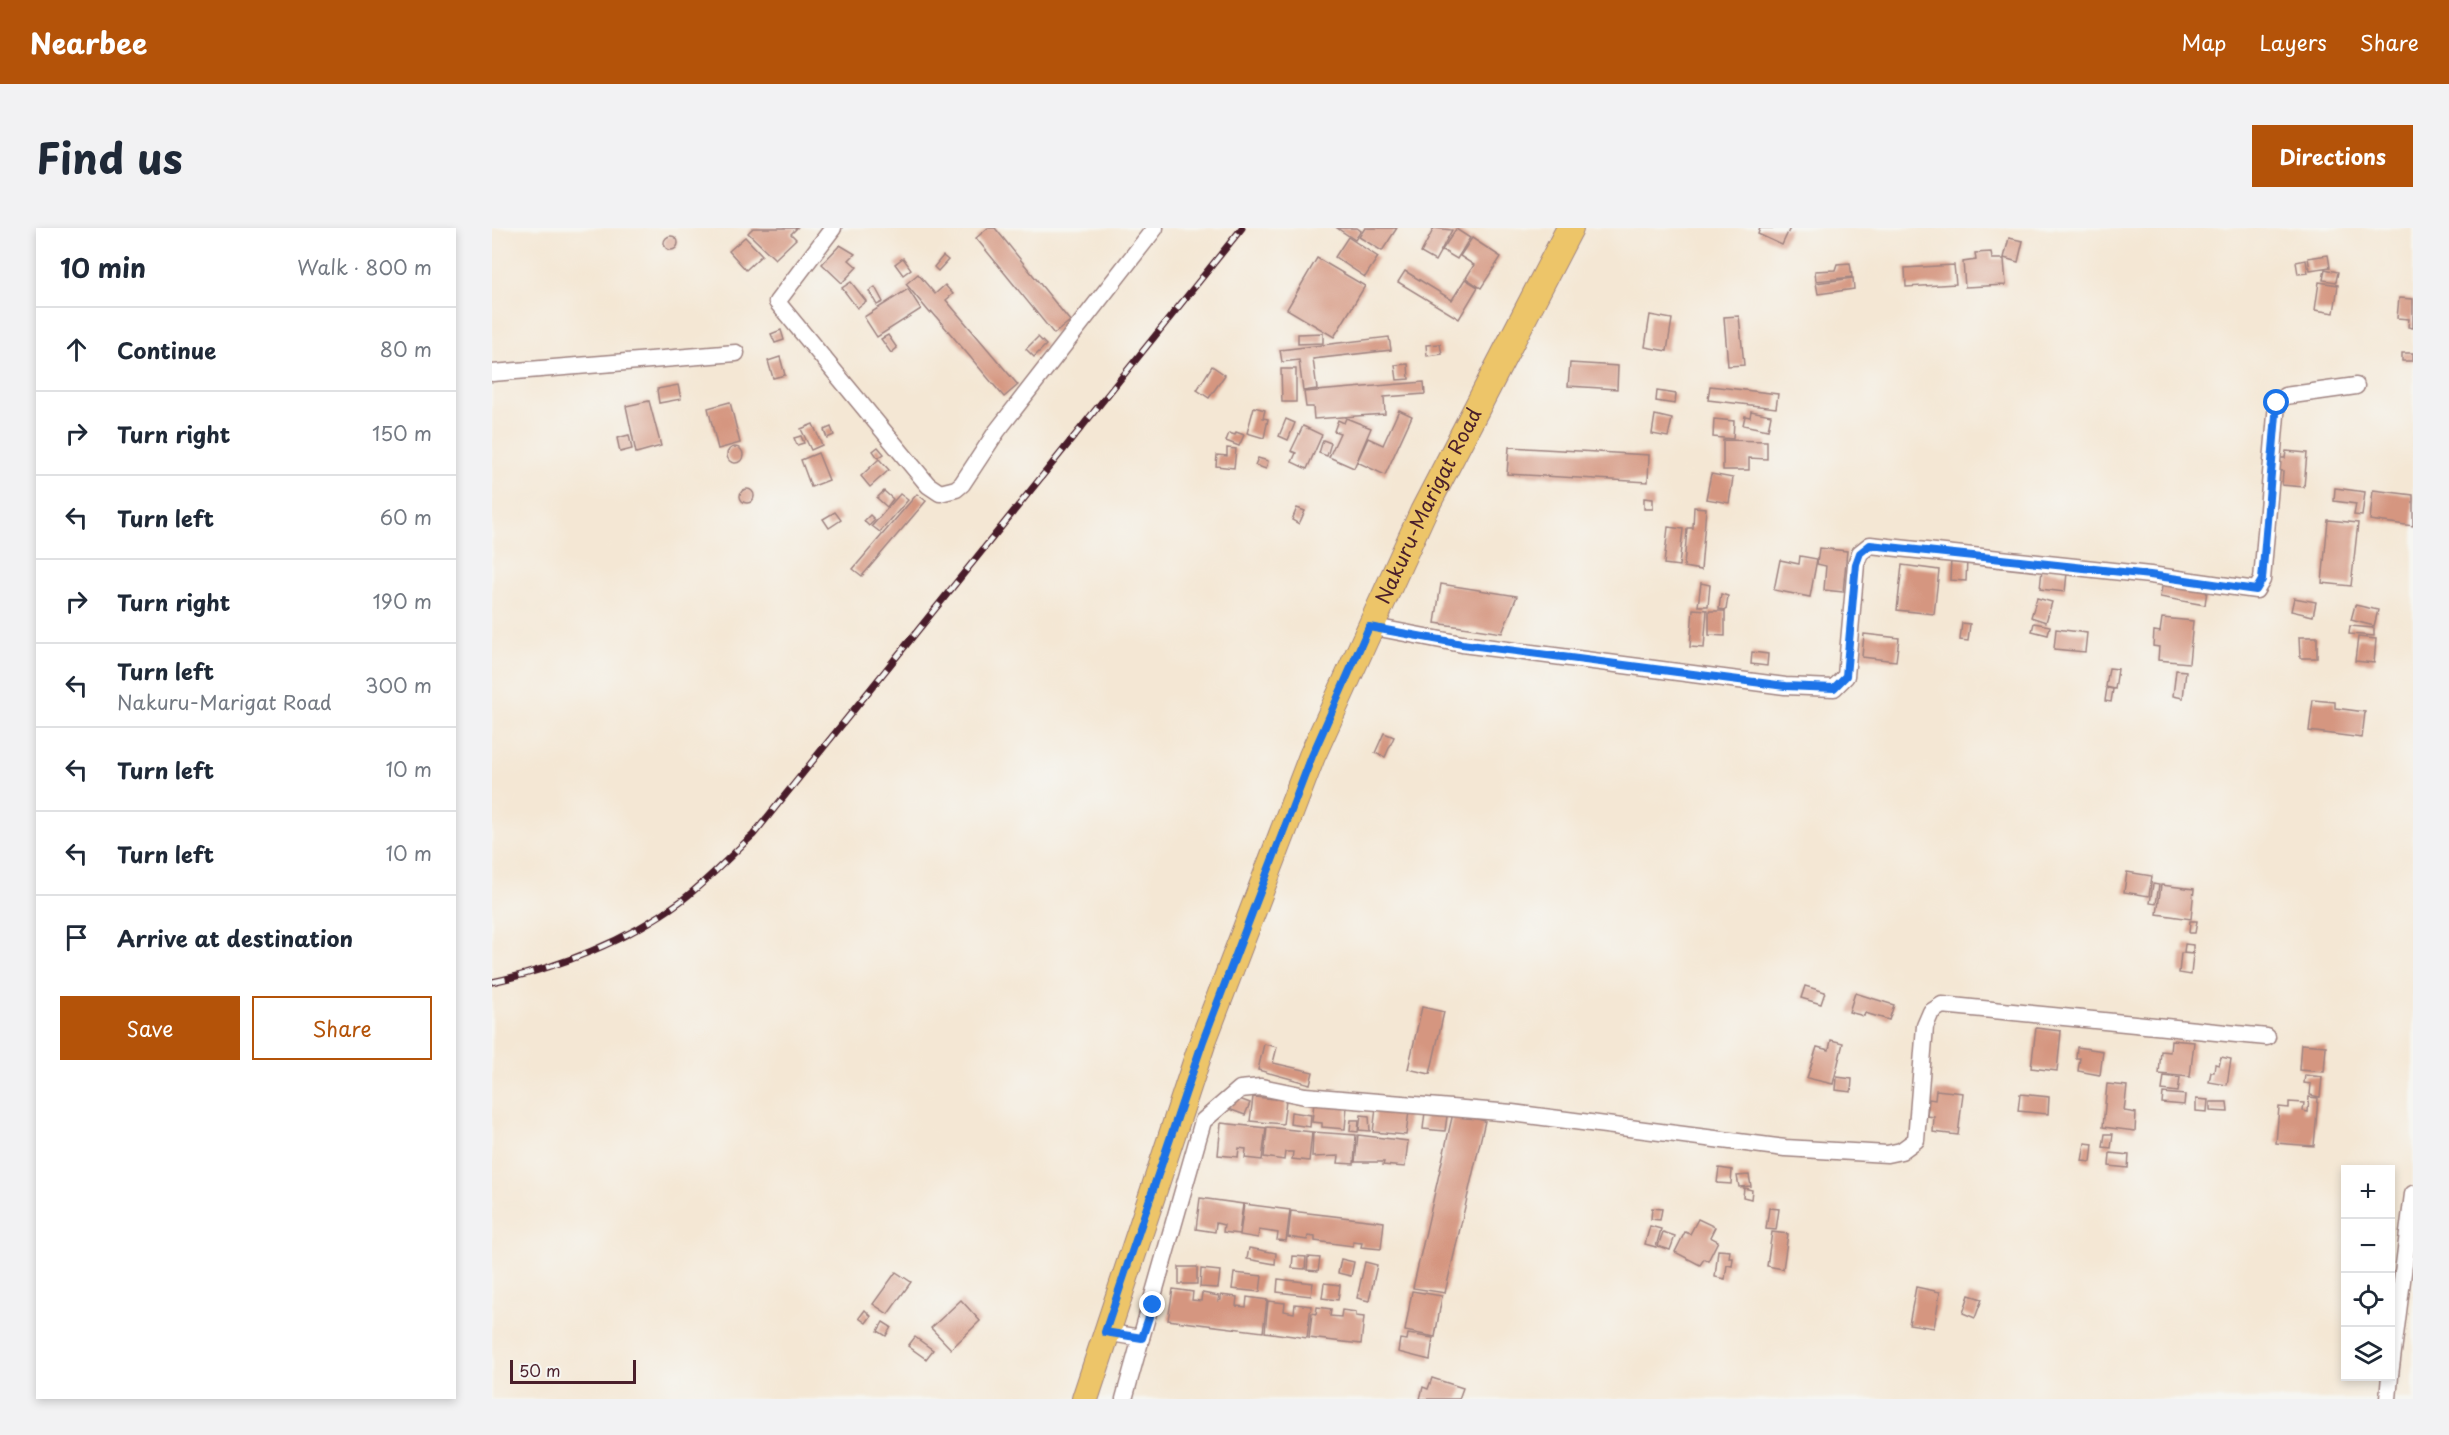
<!DOCTYPE html>
<html lang="en">
<head>
<meta charset="utf-8">
<style>
	body { margin:0; font-family:"Playpen Sans",sans-serif; background:#f2f2f3; color:#1f2937 }
	.controls { position:absolute; right:18px; bottom:18px; display:grid; overflow:hidden; border-radius:0px; box-shadow:0 3px 9px #0003 }
	.controls button { width:54px; height:54px; display:grid; place-items:center; padding:0; border:0; border-bottom:2px solid #e0e1e3; background:#fff; color:#1f2937; font:30px sans-serif }
	.scale { position:absolute; left:18px; bottom:15px; width:126px; box-sizing:border-box; padding-left:6px; border:3px solid #4a1f2b; border-top:0; font-size:16px; line-height:21px; white-space:nowrap; color:#4a1f2b; -webkit-text-stroke:4px #f6f6f2; paint-order:stroke }
	.stop { position:absolute; width:18px; height:18px; margin:-14px; border:4px solid #1a73e8; border-radius:50%; background:#fff }
	.stop.end { background:#1a73e8; border-color:#fff; box-shadow:0 2px 6px #0008 }
	.list { margin:0; padding:0; list-style:none }
	h2 { display:flex; justify-content:space-between; align-items:center; height:78px; margin:0; padding:0 24px; font-size:26px }
	h2 small { font-size:20px; font-weight:400; color:#747a83 }
	.list li { display:grid; grid-template-columns:39px 1fr auto; gap:18px; align-items:center; box-sizing:border-box; height:84px; padding:0 24px; border-top:2px solid #e0e1e3 }
	.list b { display:block; font-size:22px; white-space:nowrap }
	.list p { margin:0; font-size:20px; white-space:nowrap; color:#747a83 }
	.list em { font-size:20px; font-style:normal; color:#747a83 }
	.actions { display:flex; gap:12px; padding:18px 24px }
	.actions a { flex:1; padding:14px 0; border:2px solid #b45309; border-radius:0px; text-align:center; font-size:21px; color:#b45309 }
	.actions .main { background:#b45309; color:#fff }
	.icon { flex:none; width:33px; height:33px; fill:none; stroke:currentColor; stroke-width:2; stroke-linecap:round; stroke-linejoin:round }
	.map { position:relative; flex:none; width:1921px; height:1171px; overflow:hidden; border-radius:0px }
	header { display:flex; align-items:center; gap:36px; box-sizing:border-box; height:84px; padding:0 30px; background:#b45309; color:#fff }
	header strong { font-size:28px }
	nav { display:flex; gap:33px; margin-inline-start:auto; font-size:21px }
	.intro { display:flex; align-items:center; justify-content:space-between; box-sizing:border-box; height:144px; padding:0 36px }
	h1 { margin:0; font-size:42px }
	.button { padding:15px 27px; border-radius:0px; background:#b45309; color:#fff; font-size:21px; font-weight:700 }
	main { display:flex; gap:36px; padding:0 36px }
	aside { flex:1; background:#fff; border-radius:0px; box-shadow:0 3px 9px #0003 }
	.map>svg:first-child { display:block }
	.building { fill:#d59680 }
	.lines { fill:none; stroke-linecap:round; stroke-linejoin:round }
	.minor-casing { stroke:#9f8380; stroke-width:19 }
	.primary-casing { stroke:#9f8380; stroke-width:28 }
	.minor { stroke:#fff; stroke-width:16 }
	.primary { stroke:#edc569; stroke-width:26 }
	.rail-casing { stroke:#4a1f2b; stroke-width:7 }
	.rail { stroke:#f6f6f2; stroke-width:4.5; stroke-dasharray:14; stroke-linecap:butt }
	.route { stroke:#1a73e8; stroke-width:8 }
	.labels { text-anchor:middle; stroke-width:4.5; stroke-linejoin:round; paint-order:stroke }
	.street-label { font-size:20px; fill:#4a1f2b; stroke:#f6f6f2 }
</style>
</head>
<body>
<header>
<strong>Nearbee</strong>
<nav><a>Map</a><a>Layers</a><a>Share</a></nav>
</header>
<div class="intro"><h1>Find us</h1><a class="button">Directions</a></div>
<main>
<aside>
<h2>10 min<small>Walk · 800 m</small></h2>
<ul class="list">
<li><svg class="icon" aria-label="ahead" viewBox="0 0 24 24"><path d="M12 20V5M6 11l6-6 6 6"/></svg><div><b>Continue</b></div><em>80 m</em></li>
<li><svg class="icon" aria-label="right" viewBox="0 0 24 24"><path d="M7 20v-9h11M14 6l5 5-5 5"/></svg><div><b>Turn right</b></div><em>150 m</em></li>
<li><svg class="icon" aria-label="left" viewBox="0 0 24 24"><path d="M17 20v-9H6M10 6l-5 5 5 5"/></svg><div><b>Turn left</b></div><em>60 m</em></li>
<li><svg class="icon" aria-label="right" viewBox="0 0 24 24"><path d="M7 20v-9h11M14 6l5 5-5 5"/></svg><div><b>Turn right</b></div><em>190 m</em></li>
<li><svg class="icon" aria-label="left" viewBox="0 0 24 24"><path d="M17 20v-9H6M10 6l-5 5 5 5"/></svg><div><b>Turn left</b><p>Nakuru-Marigat Road</p></div><em>300 m</em></li>
<li><svg class="icon" aria-label="left" viewBox="0 0 24 24"><path d="M17 20v-9H6M10 6l-5 5 5 5"/></svg><div><b>Turn left</b></div><em>10 m</em></li>
<li><svg class="icon" aria-label="left" viewBox="0 0 24 24"><path d="M17 20v-9H6M10 6l-5 5 5 5"/></svg><div><b>Turn left</b></div><em>10 m</em></li>
<li><svg class="icon" aria-label="arrive" viewBox="0 0 24 24"><path d="M6 21V4h12l-3 4 3 4H6"/></svg><div><b>Arrive at destination</b></div></li>
</ul>
<div class="actions"><a class="main">Save</a><a>Share</a></div>
</aside>
<div class="map">
<svg width="1921" height="1171" viewBox="0 0 1921 1171">
	<rect width="100%" height="100%" fill="#f6f6f2"/>
	<filter id="ink" filterUnits="userSpaceOnUse"><feTurbulence type="fractalNoise" baseFrequency=".0167" numOctaves="2"/><feDisplacementMap in="SourceGraphic" scale="12" xChannelSelector="R" yChannelSelector="G"/><feConvolveMatrix kernelMatrix="1 2 1 2 8 2 1 2 1" color-interpolation-filters="sRGB"/></filter>
	<filter id="wash" filterUnits="userSpaceOnUse"><feTurbulence type="fractalNoise" baseFrequency=".008" numOctaves="4" result="noise"/><feDisplacementMap in="SourceGraphic" scale="24" xChannelSelector="R" yChannelSelector="G"/><feGaussianBlur stdDeviation="1.35" result="paint"/><feColorMatrix in="noise" values="0 0 0 0 0 0 0 0 0 0 0 0 0 0 0 0 0 1.4 0 .05"/><feComposite in="paint" operator="in"/></filter>
	<g filter="url(#wash)">
		<rect width="100%" height="100%" fill="#f4e7d4"/>
		<g id="blocks">
			<!-- building -->
			<g class="building">
				<polygon points="261,0 305,0 299,6 304,11 283,31 256,5"/>
				<polygon points="496,0 503,0 578,93 562,106 484,10"/>
				<polygon points="845,0 865,0 869,3 863,12"/>
				<polygon points="873,0 905,0 890,23 867,9"/>
				<polygon points="942,0 960,2 943,33 929,25"/>
				<polygon points="1268,0 1298,0 1290,17 1266,6"/>
				<polygon points="964,1 978,10 965,31 950,22"/>
				<circle cx="179" cy="15" r="7"/>
				<polygon points="253,9 270,27 254,42 237,23"/>
				<polygon points="856,9 886,29 873,49 843,29"/>
				<polygon points="980,10 1009,29 989,60 974,50 982,37 968,28"/>
				<polygon points="1517,10 1531,13 1526,34 1512,30"/>
				<polygon points="348,17 363,26 357,32 365,39 350,55 330,36"/>
				<polygon points="1499,24 1500,31 1512,31 1514,57 1473,59 1471,34 1484,32 1483,25"/>
				<polygon points="1836,27 1838,39 1818,42 1816,30"/>
				<polygon points="451,28 456,32 446,43 442,39"/>
				<polygon points="411,30 419,41 411,47 403,36"/>
				<polygon points="825,30 873,58 842,109 795,81"/>
				<polygon points="1814,32 1816,45 1806,46 1804,34"/>
				<polygon points="1358,35 1360,49 1324,53 1323,43 1343,42 1345,36"/>
				<polygon points="1462,37 1464,56 1414,59 1413,40"/>
				<polygon points="1833,41 1846,44 1844,54 1831,52"/>
				<polygon points="913,43 960,72 973,51 986,59 967,91 906,54"/>
				<polygon points="426,46 443,66 453,57 461,66 454,72 526,157 512,169 440,84 438,85 414,56"/>
				<polygon points="1361,50 1362,61 1326,66 1324,55"/>
				<polygon points="359,54 374,73 365,80 350,60"/>
				<polygon points="1827,54 1846,57 1842,85 1823,82"/>
				<polygon points="383,59 391,74 385,77 377,63"/>
				<polygon points="416,61 429,81 385,109 372,89"/>
				<polygon points="1907,70 1921,71 1921,100 1916,99 1917,91 1905,90"/>
				<polygon points="1158,87 1180,91 1175,123 1153,119"/>
				<polygon points="1247,88 1252,137 1236,138 1232,89"/>
				<polygon points="289,102 292,112 283,115 279,106"/>
				<polygon points="831,105 831,115 806,116 806,106"/>
				<polygon points="396,107 405,120 399,125 389,111"/>
				<polygon points="546,109 554,117 542,129 534,121"/>
				<polygon points="897,109 899,122 821,131 825,161 811,163 807,132 790,134 788,122"/>
				<polygon points="948,116 950,126 935,128 934,117"/>
				<rect x="1910" y="125" width="11" height="8"/>
				<polygon points="288,129 293,147 281,150 276,133"/>
				<polygon points="1078,135 1126,138 1125,161 1076,158"/>
				<polygon points="916,136 917,151 905,152 903,137"/>
				<polygon points="720,138 733,147 717,170 705,162"/>
				<polygon points="789,141 804,141 804,174 790,174"/>
				<polygon points="932,154 933,166 892,169 893,186 822,191 821,179 814,179 812,164"/>
				<polygon points="186,157 189,171 167,175 165,161"/>
				<polygon points="1218,158 1286,166 1284,180 1216,172"/>
				<polygon points="1165,163 1184,166 1183,176 1164,173"/>
				<polygon points="157,173 169,218 144,225 134,178"/>
				<polygon points="238,174 248,215 226,221 216,180"/>
				<polygon points="762,179 773,182 771,190 776,191 772,210 755,205"/>
				<polygon points="907,182 920,188 893,247 865,234 876,210 891,217"/>
				<polygon points="1259,183 1279,187 1276,202 1251,197 1253,188 1258,189"/>
				<polygon points="1163,187 1180,191 1176,209 1160,206"/>
				<polygon points="854,190 879,200 862,240 837,229 848,205 842,203 846,192 852,195"/>
				<polygon points="794,191 803,195 796,212 787,208"/>
				<polygon points="1222,191 1242,193 1241,211 1221,209"/>
				<polygon points="321,196 330,217 319,222 309,201"/>
				<polygon points="811,198 830,207 815,241 800,234 804,225 799,223"/>
				<polygon points="339,199 342,207 335,210 332,202"/>
				<polygon points="744,204 752,207 747,218 734,213 737,205 743,207"/>
				<polygon points="137,207 140,221 128,224 125,210"/>
				<polygon points="309,208 312,215 305,217 302,210"/>
				<polygon points="831,212 839,215 835,228 827,225"/>
				<polygon points="1231,212 1275,213 1275,231 1257,230 1257,242 1231,242"/>
				<polygon points="386,219 392,226 386,230 381,223"/>
				<polygon points="1017,219 1157,227 1156,254 1015,246"/>
				<circle cx="243" cy="227" r="8"/>
				<polygon points="735,220 744,221 742,240 724,238 725,227 735,228"/>
				<polygon points="1794,223 1815,225 1812,259 1790,257 1791,243 1786,243 1787,230 1793,230"/>
				<polygon points="326,225 337,252 319,259 309,232"/>
				<polygon points="766,230 776,233 774,241 763,237"/>
				<polygon points="387,231 397,242 378,259 369,248"/>
				<polygon points="1219,246 1241,250 1237,275 1214,271"/>
				<polygon points="1843,260 1873,264 1870,288 1862,287 1864,276 1842,273"/>
				<circle cx="255" cy="268" r="7"/>
				<polygon points="1881,262 1921,267 1921,298 1878,292"/>
				<polygon points="392,263 401,271 395,279 385,270"/>
				<polygon points="408,266 416,272 388,304 380,298"/>
				<polygon points="425,266 434,273 370,348 361,341"/>
				<polygon points="1152,270 1161,271 1161,281 1152,281"/>
				<polygon points="1202,279 1214,280 1209,342 1192,339 1195,300 1201,300"/>
				<polygon points="805,280 813,283 807,296 800,292"/>
				<polygon points="343,284 349,292 337,300 331,291"/>
				<polygon points="378,287 383,292 377,298 372,293"/>
				<polygon points="1836,292 1866,295 1859,358 1830,355"/>
				<polygon points="1176,299 1191,301 1187,338 1172,336"/>
				<polygon points="1327,320 1355,323 1351,364 1332,362 1334,338 1325,336"/>
				<polygon points="1308,328 1325,331 1318,369 1282,362 1288,332 1307,336"/>
				<polygon points="1459,331 1475,332 1474,353 1458,352"/>
				<polygon points="1410,337 1447,342 1442,386 1405,382"/>
				<polygon points="1550,342 1575,345 1573,364 1548,361"/>
				<polygon points="1671,354 1715,362 1713,377 1668,369"/>
				<polygon points="1209,355 1218,357 1216,378 1206,378"/>
				<polygon points="949,356 1025,368 1010,405 943,395"/>
				<polygon points="1229,366 1236,368 1234,382 1227,381"/>
				<polygon points="1545,370 1560,374 1554,394 1539,389"/>
				<polygon points="1802,370 1824,374 1821,388 1799,383"/>
				<polygon points="1863,377 1886,382 1882,398 1859,392"/>
				<polygon points="1201,381 1215,382 1212,420 1198,419"/>
				<polygon points="1217,383 1233,383 1233,408 1217,407"/>
				<polygon points="1670,390 1701,393 1697,435 1666,432 1667,419 1661,418 1662,403 1668,404"/>
				<polygon points="1470,395 1478,396 1476,413 1468,412"/>
				<polygon points="1542,395 1558,398 1556,407 1540,403"/>
				<polygon points="1858,398 1882,400 1882,408 1857,406"/>
				<polygon points="1564,401 1595,405 1593,424 1562,421"/>
				<polygon points="1372,406 1407,410 1404,433 1370,429"/>
				<polygon points="1807,409 1825,409 1825,430 1808,430"/>
				<polygon points="1866,409 1884,411 1882,435 1863,433"/>
				<polygon points="1260,424 1276,426 1275,438 1259,436"/>
				<polygon points="1617,440 1626,441 1623,461 1614,459"/>
				<polygon points="1684,442 1694,443 1691,470 1681,468"/>
				<polygon points="1615,460 1621,461 1619,474 1613,473"/>
				<polygon points="1821,472 1843,474 1843,480 1873,484 1870,510 1817,503"/>
				<polygon points="892,505 902,509 893,529 883,525"/>
				<polygon points="1635,644 1660,648 1657,668 1632,664"/>
				<polygon points="1661,656 1667,657 1664,676 1658,675"/>
				<polygon points="1669,657 1702,661 1699,691 1665,686"/>
				<polygon points="1698,693 1705,693 1703,705 1697,705"/>
				<polygon points="1693,716 1701,717 1701,725 1692,724"/>
				<polygon points="1689,725 1701,726 1699,747 1687,745"/>
				<polygon points="1313,758 1333,764 1329,776 1309,770"/>
				<polygon points="1363,765 1402,777 1397,792 1373,785 1372,788 1357,784"/>
				<polygon points="930,779 952,784 938,846 916,841"/>
				<polygon points="1544,800 1569,803 1565,843 1539,840"/>
				<polygon points="1339,812 1351,815 1341,856 1315,850 1325,819 1337,822"/>
				<polygon points="1679,812 1702,814 1698,849 1667,846 1669,823 1678,824"/>
				<polygon points="772,816 785,819 781,835 821,844 818,856 766,842"/>
				<polygon points="1809,816 1834,818 1832,844 1807,842"/>
				<polygon points="1585,819 1611,823 1608,847 1586,843 1588,830 1584,830"/>
				<polygon points="1729,829 1739,831 1735,857 1717,854 1719,844 1722,844 1723,836 1727,837"/>
				<polygon points="1813,847 1830,849 1828,869 1818,867 1819,856 1812,855"/>
				<polygon points="1672,848 1688,850 1686,864 1670,862"/>
				<polygon points="1345,849 1360,851 1359,864 1344,862"/>
				<polygon points="1615,856 1635,858 1632,883 1644,885 1643,903 1611,899"/>
				<polygon points="1444,862 1471,865 1466,907 1441,904 1442,889 1435,888 1437,871 1443,872"/>
				<polygon points="1671,865 1693,867 1692,877 1670,875"/>
				<polygon points="1528,866 1557,869 1556,886 1526,883"/>
				<polygon points="742,869 758,875 753,887 737,881"/>
				<polygon points="761,869 794,872 791,896 758,893"/>
				<polygon points="1817,869 1826,870 1822,918 1784,915 1787,879 1797,880 1797,874 1812,875 1811,883 1816,884"/>
				<polygon points="1704,871 1716,872 1715,884 1704,883"/>
				<polygon points="822,874 855,878 853,901 830,899 830,895 820,894"/>
				<polygon points="1718,874 1735,874 1736,884 1718,883"/>
				<polygon points="884,880 917,883 914,907 881,904"/>
				<polygon points="799,884 819,887 818,899 798,896"/>
				<polygon points="933,884 955,888 953,903 931,901"/>
				<polygon points="961,885 993,893 953,1065 921,1060"/>
				<polygon points="869,887 877,888 878,903 867,902"/>
				<polygon points="859,892 867,892 866,904 858,903"/>
				<polygon points="729,895 774,900 770,932 753,930 754,921 747,920 746,929 726,927"/>
				<polygon points="775,899 820,904 817,933 800,931 801,924 793,924 792,932 772,929"/>
				<polygon points="821,904 864,907 862,936 846,935 847,928 820,929"/>
				<polygon points="1613,906 1621,906 1619,920 1611,919"/>
				<polygon points="866,907 916,913 913,939 891,937 892,934 863,934"/>
				<polygon points="1593,915 1601,916 1599,934 1590,933"/>
				<polygon points="1618,925 1637,927 1636,940 1617,938"/>
				<polygon points="1227,940 1240,942 1239,956 1225,955"/>
				<polygon points="1257,947 1259,958 1247,959 1245,948"/>
				<polygon points="1252,960 1260,962 1259,971 1251,969"/>
				<polygon points="708,970 751,976 747,1006 731,1004 732,997 724,995 723,1004 704,1001"/>
				<polygon points="752,976 798,982 794,1013 785,1012 786,1005 767,1002 766,1010 748,1007"/>
				<polygon points="1160,980 1170,981 1168,992 1159,991"/>
				<polygon points="1277,980 1287,981 1284,1002 1274,1001"/>
				<polygon points="799,983 892,994 889,1021 869,1019 870,1015 861,1014 861,1018 823,1013 823,1009 816,1008 815,1012 796,1009"/>
				<polygon points="1206,991 1223,999 1218,1009 1226,1013 1216,1033 1212,1031 1208,1037 1183,1024 1193,1004 1198,1006"/>
				<polygon points="1158,998 1169,1001 1164,1019 1153,1016"/>
				<polygon points="1171,1004 1183,1008 1178,1022 1166,1018"/>
				<polygon points="1280,1004 1296,1006 1291,1041 1275,1038"/>
				<polygon points="757,1020 784,1025 783,1036 755,1031"/>
				<polygon points="1226,1022 1238,1023 1237,1030 1241,1030 1240,1038 1235,1037 1233,1051 1223,1049"/>
				<polygon points="801,1028 814,1029 813,1041 800,1040"/>
				<polygon points="816,1029 828,1030 826,1043 815,1042"/>
				<polygon points="849,1031 862,1034 859,1048 846,1045"/>
				<polygon points="873,1034 885,1037 877,1073 865,1070"/>
				<rect x="687" y="1039" width="18" height="17"/>
				<polygon points="709,1041 728,1043 726,1060 708,1059"/>
				<polygon points="404,1044 419,1054 396,1086 381,1076"/>
				<polygon points="742,1045 770,1048 768,1064 740,1061"/>
				<polygon points="786,1051 821,1055 819,1068 785,1064"/>
				<polygon points="832,1055 848,1057 846,1072 830,1070"/>
				<polygon points="1424,1059 1448,1064 1442,1100 1417,1096"/>
				<polygon points="681,1061 701,1064 700,1072 709,1073 710,1065 727,1068 726,1073 729,1072 729,1067 745,1069 744,1078 754,1079 755,1069 775,1072 771,1104 676,1092"/>
				<polygon points="920,1063 950,1068 943,1109 913,1103"/>
				<polygon points="1477,1067 1490,1071 1483,1090 1471,1085"/>
				<polygon points="469,1072 488,1093 459,1121 439,1100"/>
				<polygon points="776,1073 793,1075 792,1083 802,1085 803,1076 819,1078 815,1110 773,1104"/>
				<polygon points="825,1079 839,1081 838,1088 849,1089 850,1082 864,1084 864,1088 872,1089 869,1116 817,1110 820,1085 824,1086"/>
				<polygon points="373,1082 379,1088 374,1095 367,1090"/>
				<polygon points="391,1094 399,1099 394,1108 386,1103"/>
				<polygon points="916,1106 941,1110 938,1132 906,1124 908,1111 915,1112"/>
				<polygon points="423,1109 441,1122 434,1131 416,1118"/>
				<polygon points="940,1150 971,1160 967,1171 928,1171 931,1159 936,1161"/>
			</g>
		</g>
	</g>
	<g filter="url(#ink)">
		<use href="#blocks" fill-opacity="0" stroke="#9f8380" stroke-width="1.5"/>
		<g class="lines">
			<!-- minor casing -->
			<g class="minor-casing">
				<g id="minor">
					<polyline points="341,0 285,74 436,257 448,265 464,261 470,256 505,203 663,0"/>
					<polyline points="0,145 244,125"/>
					<polyline points="877,398 970,416 1293,458 1342,460 1354,448 1364,336 1368,325 1378,317 1658,347 1764,362 1770,352 1785,175 1793,168 1864,158"/>
					<polyline points="613,1104 649,1110 711,893 748,861 769,859 813,868 1020,885 1293,920 1395,926 1409,923 1424,912 1433,798 1439,784 1450,777 1775,809"/>
					<polyline points="1898,1147 1921,966"/>
					<polyline points="632,1171 649,1110"/>
					<polyline points="1896,1171 1898,1148"/>
				</g>
			</g>
			<!-- primary casing -->
			<g class="primary-casing">
				<g id="primary">
					<path id="s1" d="M593,1171L711,813L820,528L931,284L1078,0"/>
				</g>
			</g>
			<!-- minor -->
			<use href="#minor" class="minor"/>
			<!-- primary -->
			<use href="#primary" class="primary"/>
			<!-- rail casing -->
			<g class="rail-casing">
				<path id="rail" d="M0,754C66,740 135,713 189,673C215,653 237,629 261,607L750,0"/>
			</g>
			<!-- rail -->
			<use href="#rail" class="rail"/>
		</g>
	</g>
	<g class="lines" filter="url(#ink)">
		<!-- route -->
		<polyline class="route" points="661,1077 650,1110 613,1104 711,813 820,528 877,399 970,416 1293,458 1342,460 1354,448 1364,336 1368,325 1378,317 1658,347 1764,362 1770,352 1785,175"/>
	</g>
	<g class="labels">
		<!-- street labels -->
		<g class="street-label">
			<text dy="7" stroke="none"><textPath href="#s1" startOffset="958">Nakuru-Marigat Road</textPath></text>
		</g>
	</g>
</svg>
<div class="controls">
<button>+</button>
<button>−</button>
<button><svg class="icon" aria-label="locate" viewBox="0 0 24 24"><circle cx="12" cy="12" r="6"/><path d="M12 2v4M12 18v4M2 12h4M18 12h4"/></svg></button>
<button><svg class="icon" aria-label="layers" viewBox="0 0 24 24"><path d="M12 4l9 5-9 5-9-5zM3 14l9 5 9-5"/></svg></button>
</div>
<div class="scale">50 m</div>
<div class="stop" style="left:1785px;top:175px"></div>
<div class="stop end" style="left:661px;top:1077px"></div>
</div>
</main>
</body>
</html>
